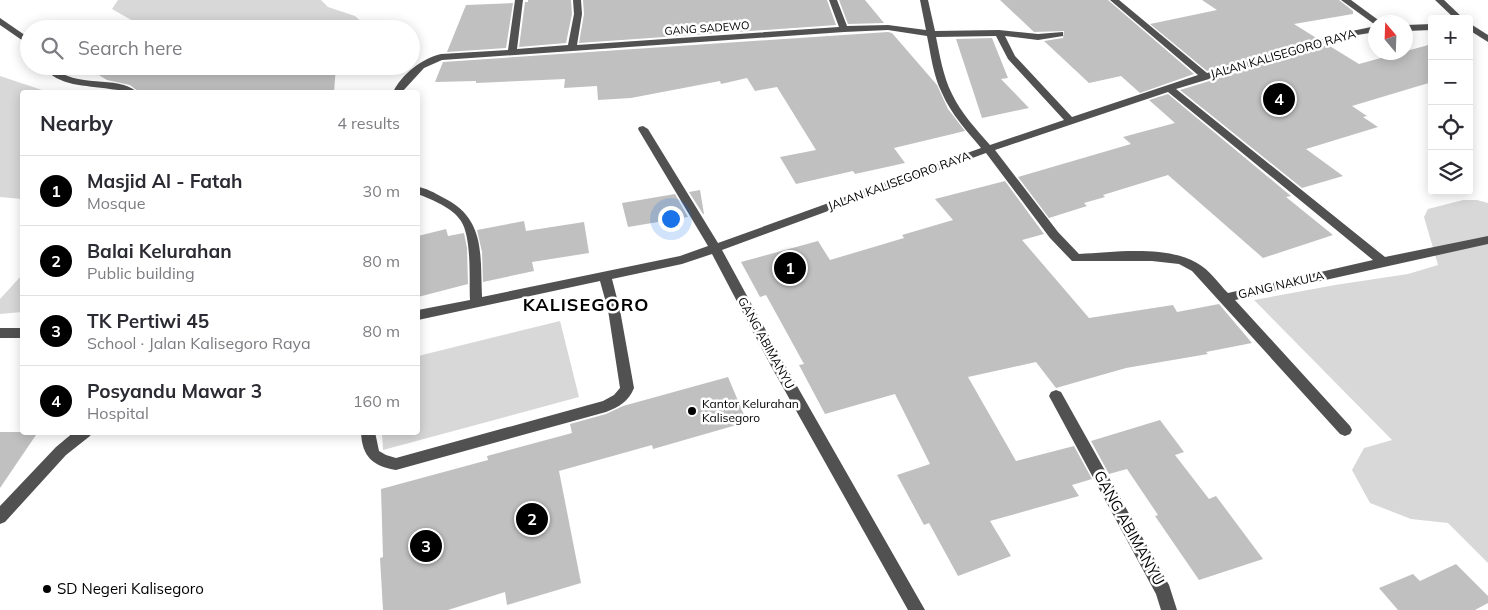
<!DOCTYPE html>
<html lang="en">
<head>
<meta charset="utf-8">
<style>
	body { margin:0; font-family:Mulish,sans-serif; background:#f7f7f7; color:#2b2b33 }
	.controls { position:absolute; right:15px; top:15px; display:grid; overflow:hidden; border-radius:5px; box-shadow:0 2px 12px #0003 }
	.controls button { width:45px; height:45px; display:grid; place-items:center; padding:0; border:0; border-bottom:1px solid #e1e1e2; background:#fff; color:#2b2b33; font:25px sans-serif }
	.compass { position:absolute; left:1368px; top:15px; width:45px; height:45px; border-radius:50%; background:#fff; box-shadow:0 2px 12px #0003; rotate:341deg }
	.you { position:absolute; left:670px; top:218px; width:18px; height:18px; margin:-12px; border:4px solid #fff; border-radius:50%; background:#1a73e8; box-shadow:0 0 0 8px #1a73e833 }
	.badge { display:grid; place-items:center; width:32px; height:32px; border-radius:50%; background:#000; color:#fff; font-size:16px; font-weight:700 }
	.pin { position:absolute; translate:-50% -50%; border:2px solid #fff; box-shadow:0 1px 5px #0006 }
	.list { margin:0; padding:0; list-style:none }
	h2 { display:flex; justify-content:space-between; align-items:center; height:65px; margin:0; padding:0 20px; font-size:21px }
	h2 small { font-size:16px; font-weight:400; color:#7c7c81 }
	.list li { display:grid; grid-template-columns:32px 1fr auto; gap:15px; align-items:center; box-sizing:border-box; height:70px; padding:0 20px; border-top:1px solid #e1e1e2 }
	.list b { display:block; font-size:19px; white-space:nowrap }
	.list p { margin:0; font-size:16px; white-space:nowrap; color:#7c7c81 }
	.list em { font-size:16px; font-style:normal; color:#7c7c81 }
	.icon { flex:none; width:28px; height:28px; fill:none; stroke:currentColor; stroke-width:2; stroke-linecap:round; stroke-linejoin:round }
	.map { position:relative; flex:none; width:1488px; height:610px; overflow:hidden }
	.search { position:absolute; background:#fff; box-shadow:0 2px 12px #0003; left:20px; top:20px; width:400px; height:55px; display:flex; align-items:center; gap:12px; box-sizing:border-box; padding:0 18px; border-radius:28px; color:#7c7c81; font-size:19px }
	.panel { position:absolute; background:#fff; box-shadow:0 2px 12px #0003; left:20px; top:90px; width:400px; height:345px; border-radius:5px }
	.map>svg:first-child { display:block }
	.green { fill:#d8d8d8 }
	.building { fill:#c0c0c0 }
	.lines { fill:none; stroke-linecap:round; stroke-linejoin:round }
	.minor { fill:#515151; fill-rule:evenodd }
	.poi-dot { fill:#000; stroke:#fff; stroke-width:2 }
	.labels { text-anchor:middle; stroke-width:5; stroke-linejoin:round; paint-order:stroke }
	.far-street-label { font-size:11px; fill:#000; stroke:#fff }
	.street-label { font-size:12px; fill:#000; stroke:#fff }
	.poi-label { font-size:12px; fill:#000; stroke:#fff; text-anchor:start }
	.near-street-label { font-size:15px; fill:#000; stroke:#fff }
	.near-poi-label { font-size:15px; fill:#000; stroke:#fff; text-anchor:start }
	.district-label { font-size:18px; font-weight:bold; letter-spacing:1px; fill:#000; stroke:#fff }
</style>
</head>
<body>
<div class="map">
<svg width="1488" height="610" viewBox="0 0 1488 610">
	<rect width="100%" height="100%" fill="#fff"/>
	<!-- green -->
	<g class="green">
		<polygon points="118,0 321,0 328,7 355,16 369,29 147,29 112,9"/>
		<polygon points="0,76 48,92 22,92 22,199 0,197"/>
		<polygon points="1463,200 1477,200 1488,203 1488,563 1448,523 1411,519 1370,503 1352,470 1364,448 1392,440 1254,300 1335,285 1408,274 1438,265 1424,217 1428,209"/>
		<polygon points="22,275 22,312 0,314 0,299"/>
		<polygon points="560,321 579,397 383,450 382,433 418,432 418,356"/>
	</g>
	<!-- building -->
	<g class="building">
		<polygon points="528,0 571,0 572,14 566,43 519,47 525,2 528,2"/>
		<polygon points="583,0 827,0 836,25 579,43 584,14"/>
		<polygon points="839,0 865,0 884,23 848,24"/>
		<polygon points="1000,0 1108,0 1194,74 1140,93 1121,76 1089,83 1044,41 1063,38 1064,31 1034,32"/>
		<polygon points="1202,0 1339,0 1353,11 1353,14 1294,24 1318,39 1207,71 1150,24 1217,10"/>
		<polygon points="513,3 506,48 447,52 466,5"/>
		<polygon points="888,32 892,33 937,85 948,109 965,131 894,148 905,163 855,174 853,171 796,184 780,157 816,150 777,87 755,91 747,78 721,84 720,81 631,98 598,100 597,86 564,88 565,79 476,83 476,81 435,82 443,62"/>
		<polygon points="992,38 1008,78 1001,79 1029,108 982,118 956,39"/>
		<polygon points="1432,44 1432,82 1352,106 1367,116 1363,117 1378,127 1306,149 1343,176 1302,188 1180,90 1328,45 1359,64"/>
		<polygon points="84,66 336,66 334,92 139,92 130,85 107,80"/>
		<polygon points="1168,94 1291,196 1286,197 1333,235 1263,258 1168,175 1103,195 1105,197 1084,203 1087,206 1049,218 1018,177 1131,144 1123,137 1175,123 1149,100"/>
		<polygon points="1005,181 1044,234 1022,240 1089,318 1173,305 1177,312 1219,304 1252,343 1206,352 1208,354 1126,368 1056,388 1036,362 968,377 1016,461 1074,446 1092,479 1072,485 1079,496 990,521 1011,556 958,576 929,523 924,525 897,475 930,464 895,394 825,414 799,365 804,364 766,295 760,297 741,262 818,241 830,260 904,238 902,235 953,220 935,199"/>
		<polygon points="700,190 704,214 703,214 689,192"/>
		<polygon points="675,194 688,217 628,227 622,203"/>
		<polygon points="524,221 526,231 584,222 589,253 532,262 534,271 483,282 482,252 477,230"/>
		<polygon points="446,229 448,236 464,233 467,248 468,284 418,297 418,236"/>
		<polygon points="728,377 747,422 653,449 652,445 559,471 581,583 507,605 505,592 448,610 383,610 380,558 383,557 381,489 488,460 487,456 572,433 570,424 606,414 623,406"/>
		<polygon points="1160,420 1184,452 1175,455 1209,499 1216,496 1263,559 1199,580 1155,516 1158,515 1127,469 1109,474 1091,441"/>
		<polygon points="0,432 38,432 0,488"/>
		<polygon points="1456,564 1488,596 1488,603 1475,610 1398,610 1379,588 1413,574 1420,581"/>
	</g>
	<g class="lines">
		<!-- minor -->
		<g class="minor">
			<path d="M515,0H523L517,49L568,45L574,14L573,0H581L582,14L577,45L839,27L829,0H837L847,26L888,25L926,30L920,0H928L935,31L999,30L1038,34L1063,32V36L1038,40L1005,36L1015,56L1072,117L1198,75L1110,0H1119L1207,73L1347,32L1376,26V32L1351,36L1176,89L1385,257L1488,236V244L1235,300L1350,426L1352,430L1350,434L1345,436L1340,434L1192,271L1179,264L1152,261H1072L1050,238L986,153L722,250L781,358L925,610H908L771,366L712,254L682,264L612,279L620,310L634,388C629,401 619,407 606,412L396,470C373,466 362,457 361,432H375L379,451L386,455L396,458L603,401L614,395L620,388L608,310L600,281L418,320V310L470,300C469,279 472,238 461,221C452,207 432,200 418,194V187C426,188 435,193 442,197C486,218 480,254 482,297L680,256L708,246L638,129L639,127L643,126L648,129L718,243L981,148C967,131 951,114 942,93C933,75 931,55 927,36L888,30L844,32L442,60L424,68L402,92H393C402,74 421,59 441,54L508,50ZM996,36L1008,59L1064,120L990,145C976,129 961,113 952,94C943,76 940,56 936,37ZM1168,92L1373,260L1228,293C1218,283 1210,270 1197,263C1166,245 1114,252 1079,254L1058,232L995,150Z"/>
			<polygon points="1341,0 1351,0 1381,22 1374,24"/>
			<polygon points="1435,0 1444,0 1464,19 1455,19"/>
			<polygon points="0,18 29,38 29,45 0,25"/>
			<polygon points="1469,23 1488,35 1488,42 1469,30"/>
			<polygon points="1432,24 1432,30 1406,31 1406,25"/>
			<path d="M42,66H52C76,90 117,74 137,92C127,93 120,90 110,89C85,85 59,87 42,66Z"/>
			<rect x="0" y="328" width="22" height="10"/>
			<polygon points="1056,390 1061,392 1169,585 1177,610 1161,610 1156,594 1049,396 1051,392"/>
			<polygon points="74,432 92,432 90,436 66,455 5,522 0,524 0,506 56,447"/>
		</g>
	</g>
	<!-- markers -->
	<g class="poi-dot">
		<circle cx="692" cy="411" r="5"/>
		<circle cx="47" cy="589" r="5"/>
	</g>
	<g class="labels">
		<!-- far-street labels -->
		<g class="far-street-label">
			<text transform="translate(707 28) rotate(-4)" y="4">GANG SADEWO</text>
		</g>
		<!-- street labels -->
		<g class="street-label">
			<text transform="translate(1283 54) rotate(-16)" y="4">JALAN KALISEGORO RAYA</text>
			<text transform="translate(899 181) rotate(-20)" y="4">JALAN KALISEGORO RAYA</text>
			<text transform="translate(1281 285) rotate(-13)" y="4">GANG NAKULA</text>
			<text transform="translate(766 343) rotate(61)" y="4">GANG ABIMANYU</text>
		</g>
		<!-- poi labels -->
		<g class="poi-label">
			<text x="702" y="408">Kantor Kelurahan<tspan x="702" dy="14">Kalisegoro</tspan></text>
		</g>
		<!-- near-street labels -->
		<g class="near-street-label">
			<text transform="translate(1129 528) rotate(61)" y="5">GANG ABIMANYU</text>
		</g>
		<!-- near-poi labels -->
		<g class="near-poi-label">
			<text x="57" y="594">SD Negeri Kalisegoro</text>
		</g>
		<!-- district labels -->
		<g class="district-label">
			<text x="586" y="311">KALISEGORO</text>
		</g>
	</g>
</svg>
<div class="controls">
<button>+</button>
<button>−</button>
<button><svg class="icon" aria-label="locate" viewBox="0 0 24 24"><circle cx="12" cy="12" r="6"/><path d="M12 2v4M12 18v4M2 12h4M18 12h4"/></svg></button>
<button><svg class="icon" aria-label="layers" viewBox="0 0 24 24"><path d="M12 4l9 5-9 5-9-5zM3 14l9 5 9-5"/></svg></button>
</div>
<svg class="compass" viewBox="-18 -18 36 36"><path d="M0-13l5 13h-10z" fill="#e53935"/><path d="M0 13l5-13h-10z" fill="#7c7c81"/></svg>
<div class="you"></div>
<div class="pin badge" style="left:790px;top:268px">1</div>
<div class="pin badge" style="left:532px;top:519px">2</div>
<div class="pin badge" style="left:426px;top:546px">3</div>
<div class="pin badge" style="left:1279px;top:99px">4</div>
<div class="search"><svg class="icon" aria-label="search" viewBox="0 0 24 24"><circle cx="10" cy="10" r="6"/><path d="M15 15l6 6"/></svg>Search here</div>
<section class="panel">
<h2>Nearby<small>4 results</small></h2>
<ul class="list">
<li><span class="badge">1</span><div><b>Masjid Al - Fatah</b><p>Mosque</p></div><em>30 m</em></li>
<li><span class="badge">2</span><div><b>Balai Kelurahan</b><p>Public building</p></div><em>80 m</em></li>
<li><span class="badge">3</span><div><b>TK Pertiwi 45</b><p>School · Jalan Kalisegoro Raya</p></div><em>80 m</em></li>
<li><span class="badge">4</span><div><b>Posyandu Mawar 3</b><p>Hospital</p></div><em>160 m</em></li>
</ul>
</section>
</div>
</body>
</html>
